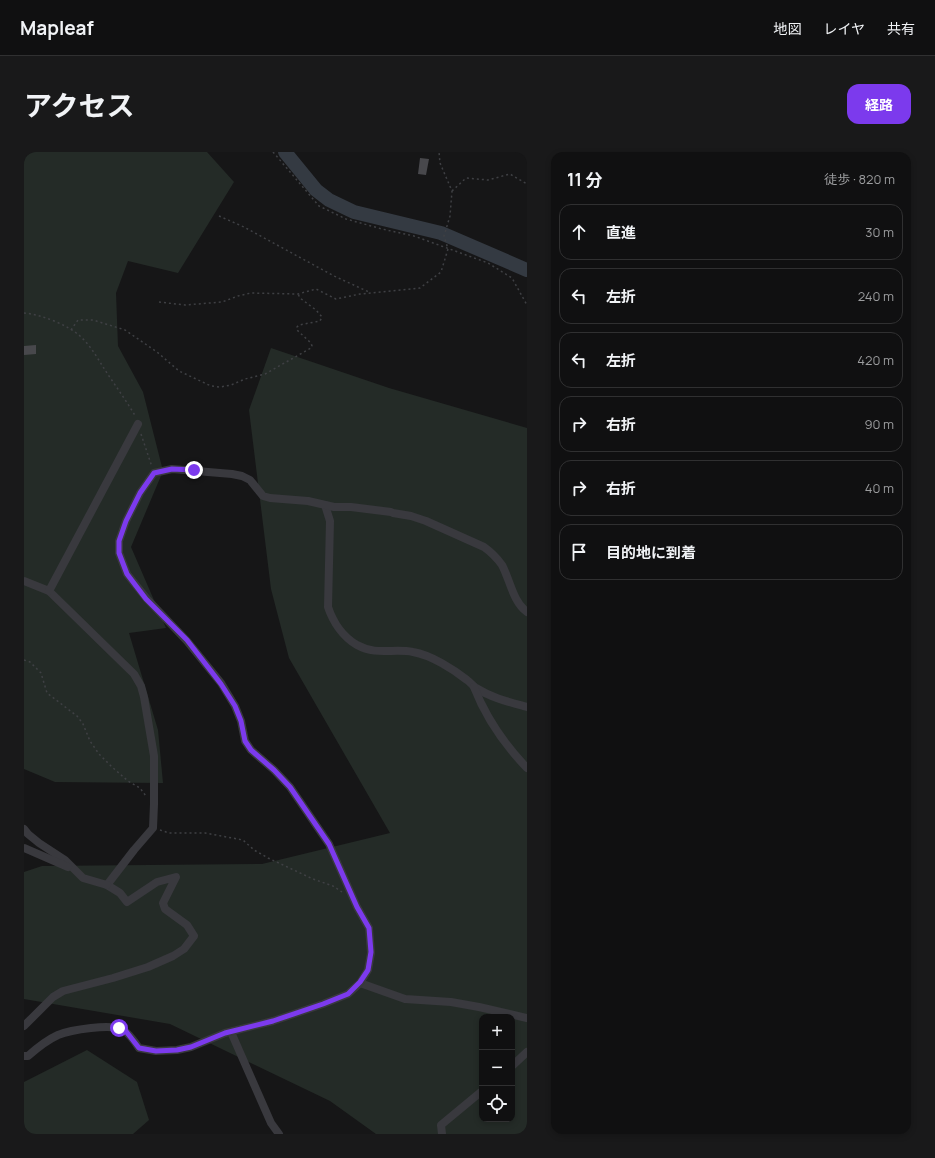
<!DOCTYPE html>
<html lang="ja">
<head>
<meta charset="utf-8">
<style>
	body { margin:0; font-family:Manrope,"Noto Sans JP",sans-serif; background:#19191a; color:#f1f3f6 }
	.controls { position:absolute; right:12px; bottom:12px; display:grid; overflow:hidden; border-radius:8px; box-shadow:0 2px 6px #0003 }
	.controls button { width:36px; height:36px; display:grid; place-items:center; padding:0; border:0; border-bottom:1px solid #303031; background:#101011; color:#f1f3f6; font:20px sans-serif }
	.stop { position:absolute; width:12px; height:12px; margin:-9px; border:3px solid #7c3aed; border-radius:50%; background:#fff }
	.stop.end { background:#7c3aed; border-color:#fff; box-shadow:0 1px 4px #0008 }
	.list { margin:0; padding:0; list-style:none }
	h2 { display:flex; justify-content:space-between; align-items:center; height:52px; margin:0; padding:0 16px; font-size:17px }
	h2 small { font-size:13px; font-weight:400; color:#9c9d9f }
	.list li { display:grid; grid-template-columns:26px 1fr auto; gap:12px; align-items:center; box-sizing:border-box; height:56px; margin:0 8px 8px; padding:0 8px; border:1px solid #303031; border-radius:12px }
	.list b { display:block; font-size:15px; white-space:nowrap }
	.list em { font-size:13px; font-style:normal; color:#9c9d9f }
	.icon { flex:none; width:22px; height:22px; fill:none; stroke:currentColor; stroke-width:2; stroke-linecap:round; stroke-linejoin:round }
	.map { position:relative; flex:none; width:503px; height:982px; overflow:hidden; border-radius:12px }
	header { display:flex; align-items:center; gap:24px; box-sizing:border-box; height:56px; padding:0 20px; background:#101011; border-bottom:1px solid #303031 }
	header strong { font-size:19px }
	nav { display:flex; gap:22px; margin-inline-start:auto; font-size:14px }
	.intro { display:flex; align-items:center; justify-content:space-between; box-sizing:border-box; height:96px; padding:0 24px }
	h1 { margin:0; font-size:28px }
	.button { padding:10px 18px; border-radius:12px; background:#7c3aed; color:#fff; font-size:14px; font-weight:700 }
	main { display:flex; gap:24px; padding:0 24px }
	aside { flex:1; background:#101011; border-radius:12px; box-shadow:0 2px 6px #0003 }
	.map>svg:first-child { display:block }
	.green { fill:#242b27; fill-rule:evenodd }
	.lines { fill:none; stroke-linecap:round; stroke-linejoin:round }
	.river { stroke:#343a42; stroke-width:14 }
	.building { fill:#48484c }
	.path { stroke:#3f4044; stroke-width:1.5; stroke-dasharray:2 3; stroke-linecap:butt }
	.street { stroke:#39393e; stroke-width:8 }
	.route { stroke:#7c3aed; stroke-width:5 }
</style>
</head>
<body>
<header>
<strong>Mapleaf</strong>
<nav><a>地図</a><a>レイヤ</a><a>共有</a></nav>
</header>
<div class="intro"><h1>アクセス</h1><a class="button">経路</a></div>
<main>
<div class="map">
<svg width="503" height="982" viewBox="0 0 503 982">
	<rect width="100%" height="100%" fill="#161617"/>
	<!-- green -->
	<g class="green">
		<polygon points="0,0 183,0 210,30 154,121 104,109 92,141 94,194 119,240 139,319 107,395 142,476 105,481 134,578 139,631 31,630 0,617"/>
		<path d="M247,196L365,236L503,276V982H352L306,949L146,872L0,847V720L18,714L238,712L366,681L265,506L247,437L225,258ZM458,865H488V967H458Z"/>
		<polygon points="63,898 113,930 125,968 109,982 0,982 0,930"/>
	</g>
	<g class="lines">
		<!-- river -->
		<polyline class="river" points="261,0 292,38 305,48 330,60 417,81 503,118"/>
	</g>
	<!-- building -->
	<g class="building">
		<polygon points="396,6 405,7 402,23 394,22"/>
		<polygon points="12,193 12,202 0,203 0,194"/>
	</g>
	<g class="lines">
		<!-- path -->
		<g class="path">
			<polyline points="249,0 295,54 322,67 358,77 390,84 464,111 488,126 503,153"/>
			<polyline points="428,39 442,26 464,28 486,22 503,32"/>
			<polyline points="195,64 220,75 310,124 345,140"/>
			<polyline points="135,150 161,153 198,150 214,144 227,141 274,142 292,137 312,147 336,142 396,136 417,120 424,97 420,84 426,64 428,39 416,11 415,0"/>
			<path d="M0,161C16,162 44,173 56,184C68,195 75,209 83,221C93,236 103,250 112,265"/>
			<polyline points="47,178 54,168 69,168 101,178 133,200 155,219 187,234 196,235 207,233 221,227 241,222 287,196 288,194 287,191 273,178 273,175 275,173 296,169 298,165 292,158 276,146 274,142"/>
			<polyline points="117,282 128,315"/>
			<polyline points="0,508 6,510 17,521 23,541 53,564 59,572 66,589 75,602 88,615 104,629 116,636 122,644"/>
			<polyline points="136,678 145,681 181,681 219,688 230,698 244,706 289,727 309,734 318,740"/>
		</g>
		<!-- street -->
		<g class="street">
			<path d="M301,353L306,369L304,455C309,470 319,485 333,493C353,504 369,496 389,500C407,503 429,517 443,528C446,530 449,534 452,536C468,546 485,550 503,555"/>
			<polyline points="0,429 25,439 110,522 117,534 120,545 130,604 130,652 129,676 110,698 83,733 96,741 103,750 133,730 152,725 139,751 141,757 163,773 170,784 160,797 149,804 124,815 89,826 39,839 29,845 0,874"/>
			<polyline points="25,439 114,272"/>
			<path d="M450,535C462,566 480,592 503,616"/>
			<polyline points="0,677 4,682 15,691 41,708 59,726 83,733"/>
			<polyline points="0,696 44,715"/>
			<polyline points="336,831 381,847 427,850 455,855 503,866"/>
			<polyline points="207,880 247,971 255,982"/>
			<path d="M0,904H4C13,896 23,888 34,883C46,878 88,871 99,878C105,881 111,890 115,896L132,899L153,898L167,895L201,881L249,869L299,852L324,842L336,831L344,818L347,801L345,776L333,755L305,692L266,635L250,618L227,598L221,589L217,569L211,554L197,531L163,489L123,447L103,422L95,401V389L102,369L116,341L130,321L148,317L208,322L218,324L226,328L239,344L246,346L284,349L310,355H327L367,360L369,361L387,364L402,369L460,395C467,400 473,406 478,413C486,428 489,450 503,460"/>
			<polyline points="488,914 503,900"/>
			<polyline points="418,982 417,973 458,939"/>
		</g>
	</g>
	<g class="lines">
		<!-- route -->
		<polyline class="route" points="95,876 101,878 115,896 132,899 153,898 167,895 201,881 249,869 299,852 324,842 336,830 344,818 347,800 345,776 333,755 305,692 266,635 250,618 227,598 221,589 217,569 211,554 197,532 163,488 122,447 103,422 95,401 95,389 102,369 116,341 130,321 148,317 170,318"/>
	</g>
</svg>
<div class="controls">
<button>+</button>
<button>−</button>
<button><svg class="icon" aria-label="locate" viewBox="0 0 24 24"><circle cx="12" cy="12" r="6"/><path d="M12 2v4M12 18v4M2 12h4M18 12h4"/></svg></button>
</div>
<div class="stop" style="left:95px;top:876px"></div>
<div class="stop end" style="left:170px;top:318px"></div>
</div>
<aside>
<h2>11 分<small>徒歩 · 820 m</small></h2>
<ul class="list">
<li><svg class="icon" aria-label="ahead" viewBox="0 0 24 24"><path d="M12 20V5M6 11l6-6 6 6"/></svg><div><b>直進</b></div><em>30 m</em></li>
<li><svg class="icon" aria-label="left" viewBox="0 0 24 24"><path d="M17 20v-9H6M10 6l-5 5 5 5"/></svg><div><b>左折</b></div><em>240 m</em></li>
<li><svg class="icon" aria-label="left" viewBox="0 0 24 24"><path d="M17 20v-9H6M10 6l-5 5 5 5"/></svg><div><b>左折</b></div><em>420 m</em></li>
<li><svg class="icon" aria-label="right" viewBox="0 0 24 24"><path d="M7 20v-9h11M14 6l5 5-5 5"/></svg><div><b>右折</b></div><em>90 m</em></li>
<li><svg class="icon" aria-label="right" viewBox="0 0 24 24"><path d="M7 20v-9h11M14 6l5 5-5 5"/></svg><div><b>右折</b></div><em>40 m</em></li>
<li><svg class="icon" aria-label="arrive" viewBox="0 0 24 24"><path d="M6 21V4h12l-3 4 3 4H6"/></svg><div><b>目的地に到着</b></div></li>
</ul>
</aside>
</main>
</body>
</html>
